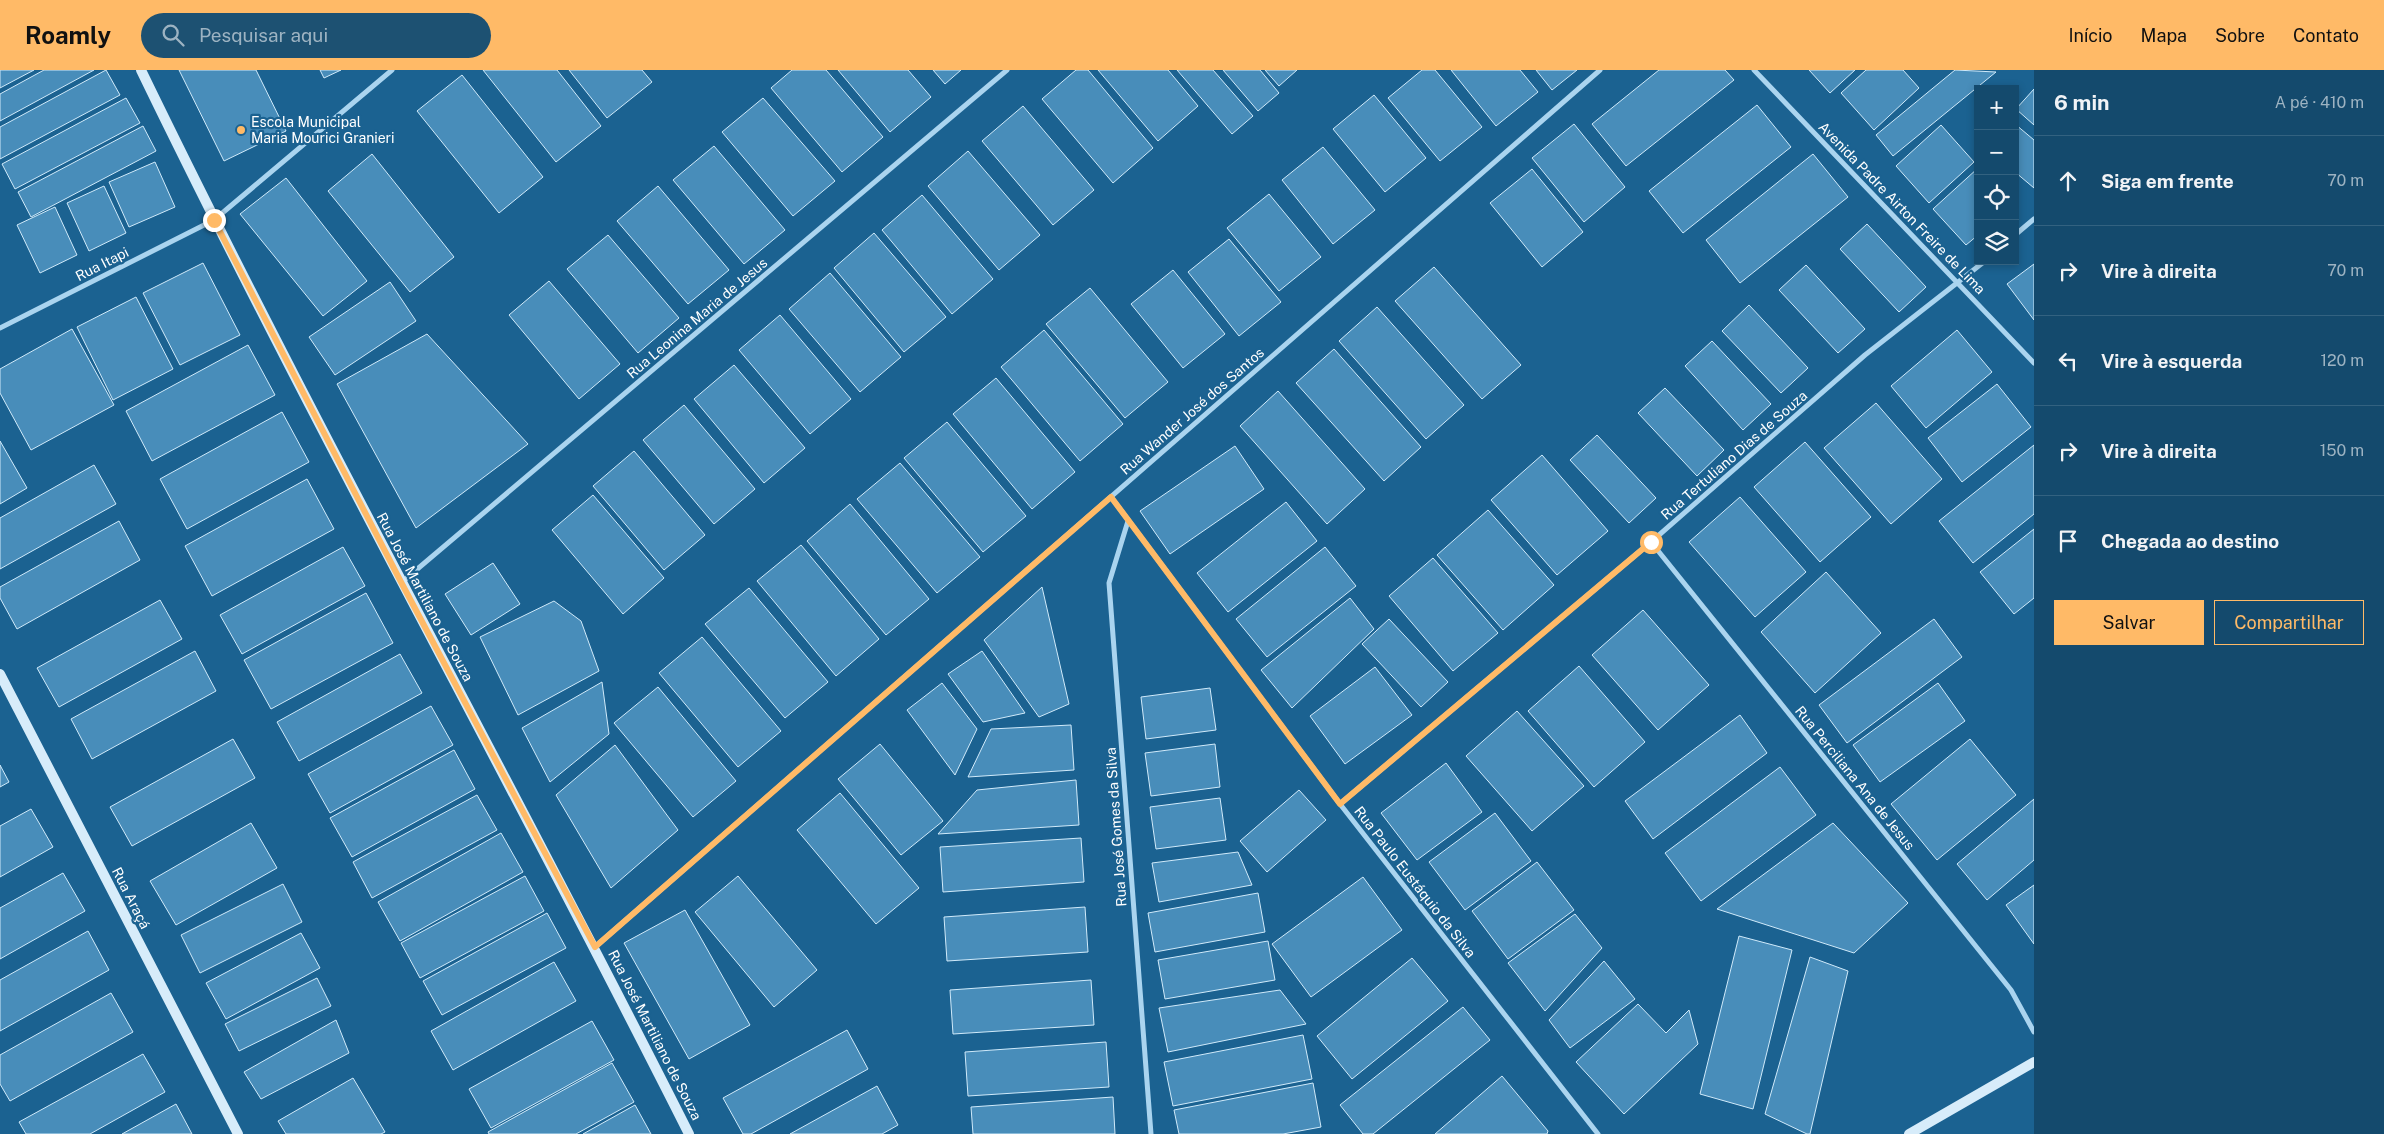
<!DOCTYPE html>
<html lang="pt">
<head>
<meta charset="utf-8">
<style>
	body { margin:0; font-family:"Public Sans",sans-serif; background:#1d5172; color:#f1f3f6 }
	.controls { position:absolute; right:15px; top:15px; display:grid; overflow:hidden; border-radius:0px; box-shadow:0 2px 8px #0003 }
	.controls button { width:45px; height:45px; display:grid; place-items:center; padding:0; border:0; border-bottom:1px solid #336280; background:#144a6d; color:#f1f3f6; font:25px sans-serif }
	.stop { position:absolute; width:15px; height:15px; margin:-11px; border:4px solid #ffba67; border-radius:50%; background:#fff }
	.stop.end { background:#ffba67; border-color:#fff; box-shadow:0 1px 5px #0008 }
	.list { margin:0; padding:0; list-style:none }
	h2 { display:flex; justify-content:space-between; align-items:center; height:65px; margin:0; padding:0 20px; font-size:21px }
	h2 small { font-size:16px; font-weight:400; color:#9db3c2 }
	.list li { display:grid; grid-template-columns:32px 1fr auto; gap:15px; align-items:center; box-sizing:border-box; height:90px; padding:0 20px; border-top:1px solid #336280 }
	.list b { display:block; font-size:19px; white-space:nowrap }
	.list em { font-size:16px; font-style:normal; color:#9db3c2 }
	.actions { display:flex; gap:10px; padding:15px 20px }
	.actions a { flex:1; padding:11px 0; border:1px solid #ffba67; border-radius:0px; text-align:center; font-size:18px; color:#ffba67 }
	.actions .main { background:#ffba67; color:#111 }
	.icon { flex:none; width:28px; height:28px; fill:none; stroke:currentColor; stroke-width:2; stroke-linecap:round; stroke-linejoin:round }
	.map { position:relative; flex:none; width:2034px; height:1064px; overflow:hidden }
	header { display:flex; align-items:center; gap:30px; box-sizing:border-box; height:70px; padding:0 25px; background:#ffba67; color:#111 }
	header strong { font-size:24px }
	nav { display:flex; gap:28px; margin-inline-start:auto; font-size:18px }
	.search { width:350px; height:45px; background:#1d5172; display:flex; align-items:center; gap:12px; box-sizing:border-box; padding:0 18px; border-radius:28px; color:#9db3c2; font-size:19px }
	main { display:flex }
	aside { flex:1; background:#144a6d }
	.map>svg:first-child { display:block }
	.building { fill:#488dba; stroke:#d0eafa }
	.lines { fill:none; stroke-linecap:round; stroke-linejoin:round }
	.street { stroke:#aad4ef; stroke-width:5 }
	.secondary { stroke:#d7ecfa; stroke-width:10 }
	.route { stroke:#ffba67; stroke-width:6 }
	.poi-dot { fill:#ffba67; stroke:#1b6291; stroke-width:2 }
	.labels { text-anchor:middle; stroke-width:4.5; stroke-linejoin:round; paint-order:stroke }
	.poi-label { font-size:14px; fill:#fff; stroke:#1b6291; text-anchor:start }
	.street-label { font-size:14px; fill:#fff; stroke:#1b6291 }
</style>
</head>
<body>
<header>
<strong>Roamly</strong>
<div class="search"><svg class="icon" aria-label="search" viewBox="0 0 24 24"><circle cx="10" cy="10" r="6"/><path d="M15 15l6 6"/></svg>Pesquisar aqui</div>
<nav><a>Início</a><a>Mapa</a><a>Sobre</a><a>Contato</a></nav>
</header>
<main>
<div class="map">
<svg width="2034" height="1064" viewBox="0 0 2034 1064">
	<rect width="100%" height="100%" fill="#1b6291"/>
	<!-- building -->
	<g class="building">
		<polygon points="0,0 34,0 0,18"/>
		<polygon points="44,0 94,0 0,51 0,24"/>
		<polygon points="106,0 120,25 0,89 0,57"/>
		<polygon points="179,0 256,0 286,61 224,91"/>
		<polygon points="320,0 341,0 324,8"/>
		<polygon points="483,0 557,0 601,56 556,92"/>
		<polygon points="569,0 642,0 652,12 607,48"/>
		<polygon points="792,0 826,0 883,67 842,102 771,18"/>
		<polygon points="838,0 908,0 931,27 890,62"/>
		<polygon points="933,0 961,0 945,14"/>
		<polygon points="1076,0 1088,0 1153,78 1113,113 1042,29"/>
		<polygon points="1098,0 1168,0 1198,36 1158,71"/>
		<polygon points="1177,0 1213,0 1253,46 1232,64"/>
		<polygon points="1223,0 1260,0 1279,23 1258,41"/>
		<polygon points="1265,0 1297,0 1279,16"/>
		<polygon points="1422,0 1435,0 1482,57 1440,91 1388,28"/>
		<polygon points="1451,0 1520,0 1538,22 1496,56"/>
		<polygon points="1536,0 1577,0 1552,20"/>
		<polygon points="1659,0 1725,0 1734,10 1626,96 1592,54"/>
		<polygon points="1809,0 1855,0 1830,23"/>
		<polygon points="1866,0 1903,0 1919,18 1874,60 1841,23"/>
		<polygon points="1955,0 1996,2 1893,86 1876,65"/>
		<polygon points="462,5 543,107 499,143 417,41"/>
		<polygon points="2034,19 2034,55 2016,39"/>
		<polygon points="1374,25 1426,88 1385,122 1333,59"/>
		<polygon points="126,28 140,53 15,119 2,94"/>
		<polygon points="763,28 835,111 793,146 722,62"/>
		<polygon points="1757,35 1791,77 1683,163 1649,121"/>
		<polygon points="1023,36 1094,120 1053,155 982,71"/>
		<polygon points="1574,54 1625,117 1584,152 1532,88"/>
		<polygon points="2015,54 2034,70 2034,118 2015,102"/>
		<polygon points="1941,55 1974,92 1929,133 1896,96"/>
		<polygon points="143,56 156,81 31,147 18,122"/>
		<polygon points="714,76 785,160 744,194 673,110"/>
		<polygon points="1323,77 1375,140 1333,174 1282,110"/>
		<polygon points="968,81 1040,165 999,200 928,116"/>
		<polygon points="372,84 454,187 410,222 328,121"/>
		<polygon points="1813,84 1848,127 1740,213 1706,170"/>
		<polygon points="155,92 175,137 129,157 109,112"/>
		<polygon points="1978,98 1978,165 1966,175 1933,139"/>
		<polygon points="1532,99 1583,162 1542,197 1490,133"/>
		<polygon points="286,108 367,211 323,246 240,144"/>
		<polygon points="104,116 126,163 89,181 67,133"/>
		<polygon points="658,116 729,200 688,234 617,151"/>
		<polygon points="1269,124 1321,187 1279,221 1227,158"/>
		<polygon points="922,125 993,209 952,244 882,160"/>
		<polygon points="55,137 77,185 40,203 17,155"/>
		<polygon points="1867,154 1926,217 1899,242 1840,179"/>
		<polygon points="874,163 946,247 904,282 834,198"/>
		<polygon points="608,165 679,248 638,283 567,199"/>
		<polygon points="1229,169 1281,232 1239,266 1188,202"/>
		<polygon points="203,193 240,265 180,295 143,223"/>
		<polygon points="2034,194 2034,250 2007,214"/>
		<polygon points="1806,195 1865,259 1838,283 1779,220"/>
		<polygon points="1434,197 1521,295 1482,329 1395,231"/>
		<polygon points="1173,200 1225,264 1183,298 1131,234"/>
		<polygon points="830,203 901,287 860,322 789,239"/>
		<polygon points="549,211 620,294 579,329 509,245"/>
		<polygon points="390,212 416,251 335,305 309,267"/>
		<polygon points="1090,218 1168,312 1125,348 1046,254"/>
		<polygon points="136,227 173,299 113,330 77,257"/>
		<polygon points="1749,235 1808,298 1781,323 1722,261"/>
		<polygon points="1377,237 1464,335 1426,369 1339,271"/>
		<polygon points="780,245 851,329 810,364 739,280"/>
		<polygon points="72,259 114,335 31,380 0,323 0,299"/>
		<polygon points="1044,260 1123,354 1080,391 1001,297"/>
		<polygon points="1957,260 1992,302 1926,358 1891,316"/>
		<polygon points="427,264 528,374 416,458 337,314"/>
		<polygon points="1712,271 1771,334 1743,360 1685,296"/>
		<polygon points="248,275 275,325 152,391 126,341"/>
		<polygon points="1334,279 1421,377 1384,411 1296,313"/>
		<polygon points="734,295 805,378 764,413 694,329"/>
		<polygon points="996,308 1075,402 1032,439 953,344"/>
		<polygon points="1997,314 2031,357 1962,412 1928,368"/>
		<polygon points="1665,318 1724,380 1697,406 1638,343"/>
		<polygon points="1278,321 1365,419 1327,454 1240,356"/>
		<polygon points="1876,333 1942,409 1891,454 1824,378"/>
		<polygon points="684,335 755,419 714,454 643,370"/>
		<polygon points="282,342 309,392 187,459 160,409"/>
		<polygon points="947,352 1026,446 983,482 904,388"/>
		<polygon points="1597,365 1656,428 1629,453 1570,390"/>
		<polygon points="0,371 27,418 0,434"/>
		<polygon points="1805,372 1871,447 1820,492 1754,417"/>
		<polygon points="2034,375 2034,444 1973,493 1939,451"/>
		<polygon points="1235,376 1264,419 1170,484 1140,441"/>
		<polygon points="634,381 705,465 664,500 593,416"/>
		<polygon points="1542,385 1608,461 1557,505 1491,430"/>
		<polygon points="900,393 980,487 937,523 857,429"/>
		<polygon points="94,395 116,434 0,499 0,448"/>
		<polygon points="307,409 334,459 212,526 185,476"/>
		<polygon points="593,425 664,508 623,544 552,460"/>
		<polygon points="1740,427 1806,502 1755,547 1689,472"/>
		<polygon points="1286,432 1317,471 1228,542 1197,503"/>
		<polygon points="850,434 929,529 886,565 807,471"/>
		<polygon points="1488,440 1554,515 1503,560 1437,485"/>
		<polygon points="119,451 140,490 17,559 0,528 0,517"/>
		<polygon points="2034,459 2034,528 2014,544 1980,502"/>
		<polygon points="801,475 879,569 836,606 757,511"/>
		<polygon points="343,477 365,516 242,584 220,545"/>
		<polygon points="1325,477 1356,516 1267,587 1236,549"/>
		<polygon points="1433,488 1498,563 1453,601 1389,526"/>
		<polygon points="493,493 520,534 471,565 445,524"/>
		<polygon points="1826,502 1881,563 1815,623 1761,562"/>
		<polygon points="1042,517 1069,634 1039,647 984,570"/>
		<polygon points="749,518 828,612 785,648 705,554"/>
		<polygon points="366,523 393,573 271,639 244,590"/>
		<polygon points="1350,528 1374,559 1292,638 1261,600"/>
		<polygon points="160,530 182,569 59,637 37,598"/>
		<polygon points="554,531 581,551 599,601 518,645 480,567"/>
		<polygon points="1643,540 1709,615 1658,660 1592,585"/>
		<polygon points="1389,549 1448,612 1421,637 1362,574"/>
		<polygon points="1934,549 1962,587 1847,673 1819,635"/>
		<polygon points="702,567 781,661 738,697 659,603"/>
		<polygon points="195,581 216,621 92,689 71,649"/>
		<polygon points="982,581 1025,643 983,652 948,604"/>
		<polygon points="400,584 422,623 299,691 277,652"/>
		<polygon points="1579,596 1645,672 1594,717 1528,641"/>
		<polygon points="1375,597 1412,645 1345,694 1310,646"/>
		<polygon points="602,612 609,664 550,712 522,658"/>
		<polygon points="942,613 977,659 955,705 907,640"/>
		<polygon points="1938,613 1965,651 1880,712 1853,675"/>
		<polygon points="658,617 736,711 693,747 614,653"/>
		<polygon points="1210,618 1216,660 1146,669 1141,627"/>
		<polygon points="431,636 453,675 330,743 308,704"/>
		<polygon points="1517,641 1584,716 1532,761 1466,686"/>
		<polygon points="1740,645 1767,683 1653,769 1625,731"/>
		<polygon points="1071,655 1074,700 968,707 991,659"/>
		<polygon points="233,669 255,708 132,776 110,737"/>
		<polygon points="1970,669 2016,725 1937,790 1891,734"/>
		<polygon points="880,674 943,751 901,785 838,709"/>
		<polygon points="1215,674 1220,717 1151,726 1145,683"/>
		<polygon points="615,675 678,760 611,818 556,725"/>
		<polygon points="454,680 475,719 352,787 330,748"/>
		<polygon points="1446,693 1482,742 1417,790 1381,743"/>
		<polygon points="0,695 9,712 0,717"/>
		<polygon points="1780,697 1816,745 1701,831 1665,783"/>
		<polygon points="1076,710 1079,755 938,764 977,720"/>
		<polygon points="1299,720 1326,750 1267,802 1240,771"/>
		<polygon points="840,723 919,818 876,854 797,760"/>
		<polygon points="477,725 497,760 372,828 353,792"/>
		<polygon points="1220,728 1226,770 1156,779 1150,737"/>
		<polygon points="2034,729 2034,790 1987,830 1957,794"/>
		<polygon points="31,739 53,777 0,807 0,756"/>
		<polygon points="1495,743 1531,791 1465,840 1429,792"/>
		<polygon points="251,753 277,798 176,855 150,811"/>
		<polygon points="1833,753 1908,833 1854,883 1717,839"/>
		<polygon points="501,763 523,802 400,871 378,832"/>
		<polygon points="1081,768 1084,812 943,822 940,777"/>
		<polygon points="1238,782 1252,815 1159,832 1152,793"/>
		<polygon points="1537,792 1574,840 1508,889 1472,841"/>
		<polygon points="63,803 85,841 0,889 0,838"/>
		<polygon points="525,806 544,841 420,908 401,873"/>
		<polygon points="738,806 817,900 774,937 695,842"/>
		<polygon points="1363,807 1402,860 1311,927 1272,874"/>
		<polygon points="283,814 302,852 200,903 181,865"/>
		<polygon points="2034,815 2034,874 2006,835"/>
		<polygon points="1258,823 1265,862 1155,882 1148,843"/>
		<polygon points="1085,837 1088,882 947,891 944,847"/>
		<polygon points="685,840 750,955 689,989 624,873"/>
		<polygon points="547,843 566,878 442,945 423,911"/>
		<polygon points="1575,844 1602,878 1545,941 1508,893"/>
		<polygon points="88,861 109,900 0,961 0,910"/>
		<polygon points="301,863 320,898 226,949 206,913"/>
		<polygon points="1739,866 1792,880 1753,1039 1700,1024"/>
		<polygon points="1268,871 1275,910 1165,929 1158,890"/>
		<polygon points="1810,887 1848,901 1810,1064 1807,1064 1765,1044"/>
		<polygon points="1412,888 1448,931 1352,1009 1317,966"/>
		<polygon points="1604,891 1635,929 1570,978 1549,950"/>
		<polygon points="554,892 576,931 453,1000 431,961"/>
		<polygon points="317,908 331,936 239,981 225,954"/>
		<polygon points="1091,910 1094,955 953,964 950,920"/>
		<polygon points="1280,920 1306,954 1168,982 1159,938"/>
		<polygon points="111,923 133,962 10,1031 0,1014 0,985"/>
		<polygon points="1638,934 1666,963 1689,940 1698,974 1624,1044 1576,992"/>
		<polygon points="1463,937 1490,970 1373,1064 1363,1064 1340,1035"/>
		<polygon points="336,950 349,983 261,1029 244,1002"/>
		<polygon points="592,951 614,990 491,1058 469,1019"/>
		<polygon points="847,960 868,999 751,1064 743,1064 723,1028"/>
		<polygon points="1303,965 1312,1009 1173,1036 1164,992"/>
		<polygon points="1106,972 1109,1017 968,1026 965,982"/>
		<polygon points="143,984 165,1022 90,1064 26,1064 19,1052"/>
		<polygon points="612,993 634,1032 576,1064 489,1064 488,1062"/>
		<polygon points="1502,1006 1548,1061 1547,1064 1435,1064"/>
		<polygon points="353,1008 385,1062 381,1064 286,1064 278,1051"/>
		<polygon points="1313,1013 1321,1057 1283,1064 1179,1064 1174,1040"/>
		<polygon points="877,1016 898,1055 882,1064 790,1064"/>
		<polygon points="1113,1027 1115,1064 973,1064 971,1037"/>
		<polygon points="176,1034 192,1064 122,1064"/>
		<polygon points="635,1035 651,1064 583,1064"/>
	</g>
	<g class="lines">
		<!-- street -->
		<g class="street">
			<polyline points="1754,0 2034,293"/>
			<polyline points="2015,165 2034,149"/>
			<polyline points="0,258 214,150 392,0"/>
			<polyline points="1111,427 1340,734 1598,1064"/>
			<polyline points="1128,451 1109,513 1151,1064"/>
			<polyline points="1651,472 2011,920 2034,962"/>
			<polyline points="402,512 1007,0"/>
			<polyline points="1340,734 1651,472 1865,285 1985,191"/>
			<polyline points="595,877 1600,0"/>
		</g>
		<!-- secondary -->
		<g class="secondary">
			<path d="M141,0C315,359 510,708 689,1064"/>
			<polyline points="0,604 238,1064"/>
			<polyline points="1909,1064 2034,992"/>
		</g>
	</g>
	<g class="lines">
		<!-- route -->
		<polyline class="route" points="214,150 401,512 595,877 1111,427 1340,734 1651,472"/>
	</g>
	<!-- markers -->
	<circle class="poi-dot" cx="241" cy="60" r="5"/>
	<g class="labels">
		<!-- poi labels -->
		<g class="poi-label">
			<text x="251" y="57">Escola Municipal<tspan x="251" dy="16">Maria Mourici Granieri</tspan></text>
		</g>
		<!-- street labels -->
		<g class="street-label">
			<text transform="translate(1902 138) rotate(46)" y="5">Avenida Padre Airton Freire de Lima</text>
			<text transform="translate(102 194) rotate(-27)" y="5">Rua Itapi</text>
			<text transform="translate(697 248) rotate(-40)" y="5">Rua Leonina Maria de Jesus</text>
			<text transform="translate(1192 341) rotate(-41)" y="5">Rua Wander José dos Santos</text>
			<text transform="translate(1734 385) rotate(-41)" y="5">Rua Tertuliano Dias de Souza</text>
			<text transform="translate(425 527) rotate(62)" y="5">Rua José Martiliano de Souza</text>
			<text transform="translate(1855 708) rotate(51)" y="5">Rua Perciliana Ana de Jesus</text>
			<text transform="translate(1116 757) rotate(-94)" y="5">Rua José Gomes da Silva</text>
			<text transform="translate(1415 812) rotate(52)" y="5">Rua Paulo Eustáquio da Silva</text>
			<text transform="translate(131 828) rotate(63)" y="5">Rua Araçá</text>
			<text transform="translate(655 965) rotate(63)" y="5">Rua José Martiliano de Souza</text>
		</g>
	</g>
</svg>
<div class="controls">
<button>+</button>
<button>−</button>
<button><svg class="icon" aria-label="locate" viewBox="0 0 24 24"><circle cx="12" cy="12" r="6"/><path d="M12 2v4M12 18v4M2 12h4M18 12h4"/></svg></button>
<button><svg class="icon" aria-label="layers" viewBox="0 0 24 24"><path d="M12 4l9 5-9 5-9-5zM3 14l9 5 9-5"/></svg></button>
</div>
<div class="stop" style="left:1651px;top:472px"></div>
<div class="stop end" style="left:214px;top:150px"></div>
</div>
<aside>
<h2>6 min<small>A pé · 410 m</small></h2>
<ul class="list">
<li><svg class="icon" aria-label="ahead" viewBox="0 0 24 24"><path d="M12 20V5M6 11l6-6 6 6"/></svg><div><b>Siga em frente</b></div><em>70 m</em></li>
<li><svg class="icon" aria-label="right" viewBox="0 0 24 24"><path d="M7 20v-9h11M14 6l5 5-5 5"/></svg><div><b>Vire à direita</b></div><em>70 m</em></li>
<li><svg class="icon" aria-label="left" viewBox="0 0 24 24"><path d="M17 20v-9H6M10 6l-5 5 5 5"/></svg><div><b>Vire à esquerda</b></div><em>120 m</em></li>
<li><svg class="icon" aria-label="right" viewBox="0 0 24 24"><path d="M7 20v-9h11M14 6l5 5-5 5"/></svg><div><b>Vire à direita</b></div><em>150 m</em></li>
<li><svg class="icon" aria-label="arrive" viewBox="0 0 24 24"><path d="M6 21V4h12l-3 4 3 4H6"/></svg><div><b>Chegada ao destino</b></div></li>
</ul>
<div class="actions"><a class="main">Salvar</a><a>Compartilhar</a></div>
</aside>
</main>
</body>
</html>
